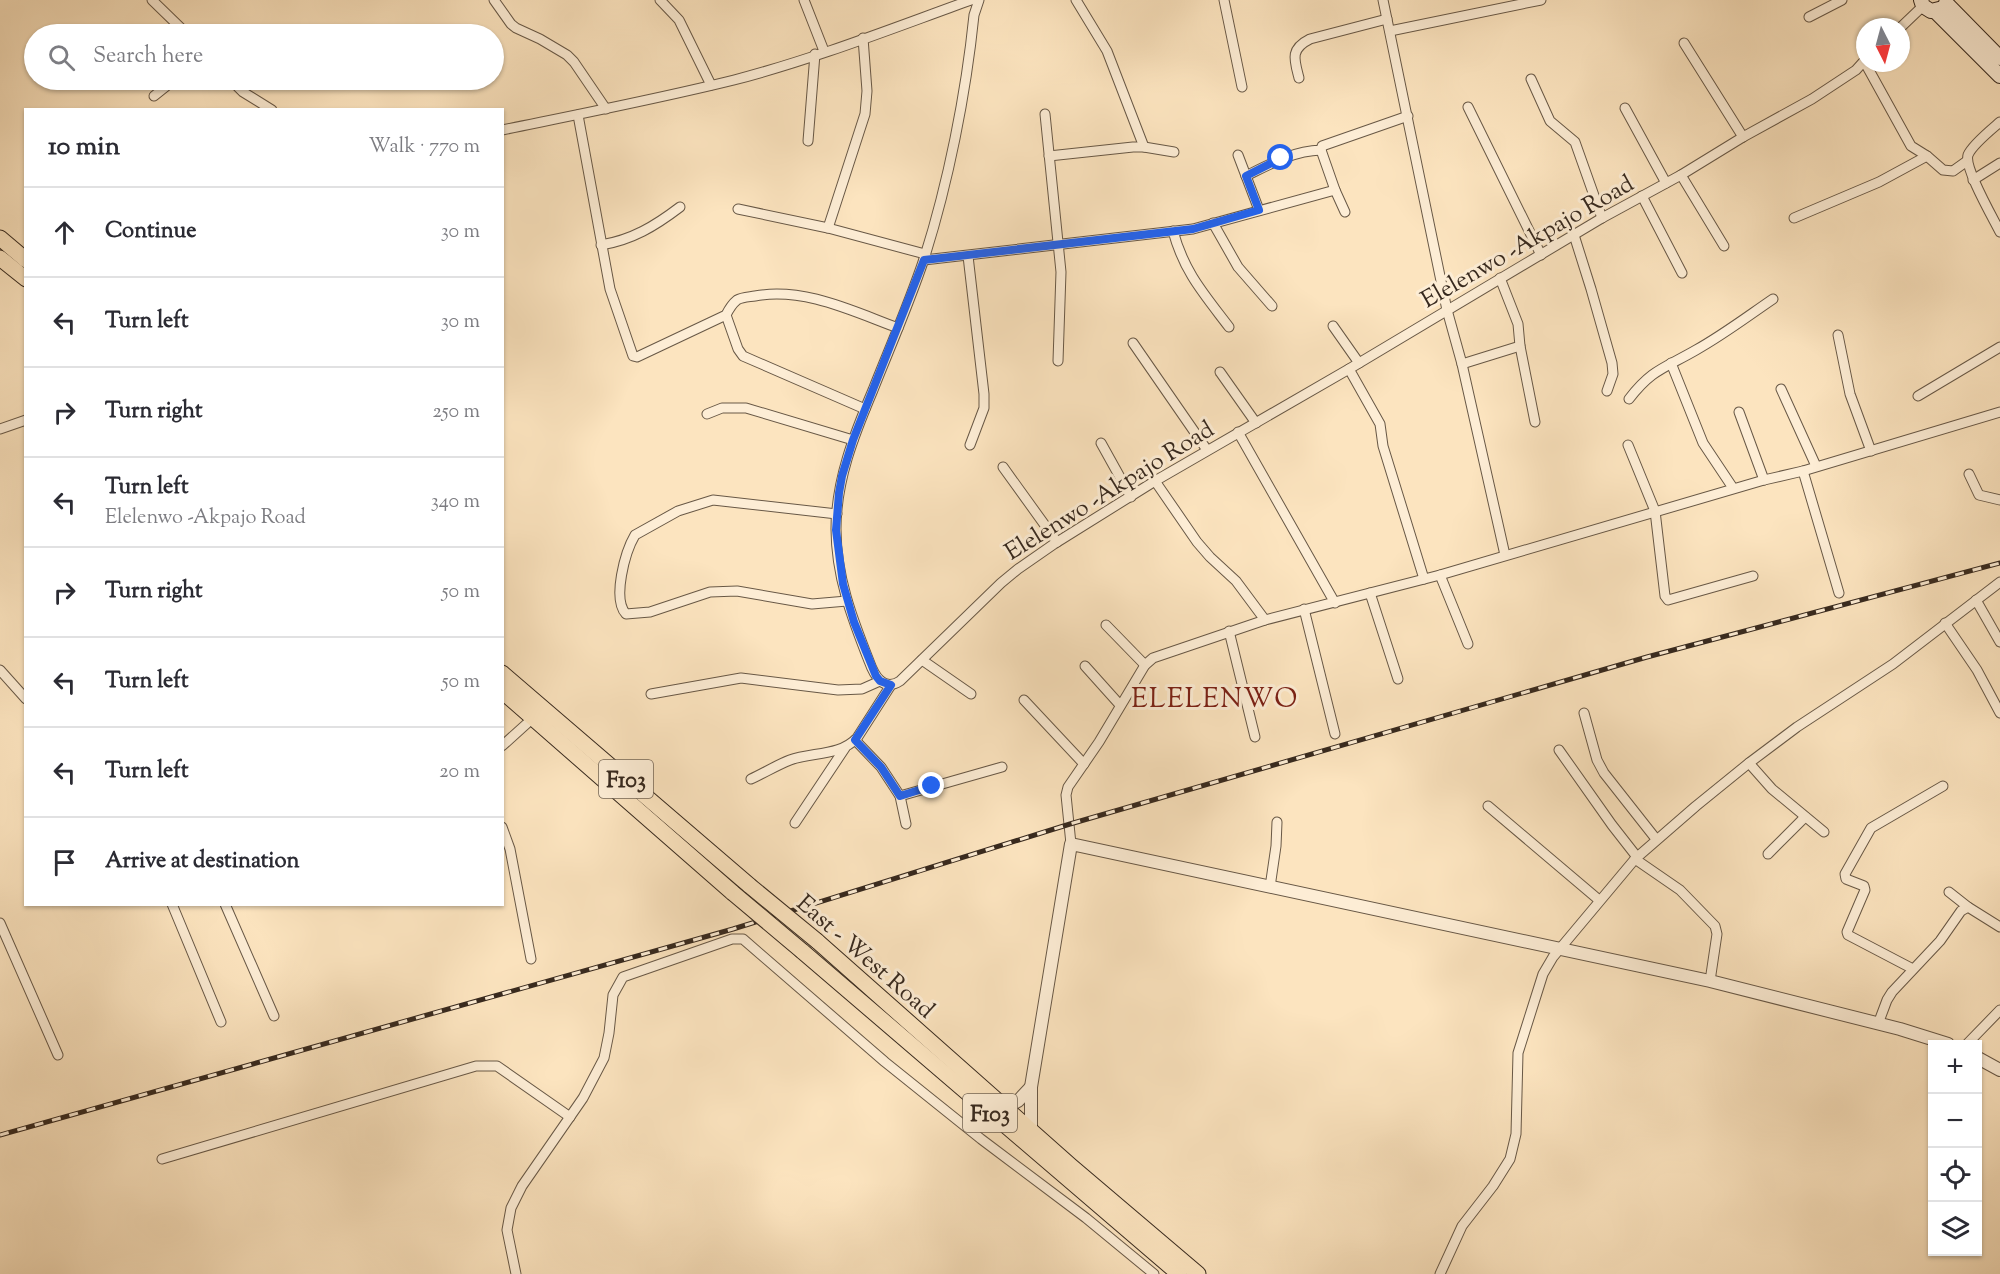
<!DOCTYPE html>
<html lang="en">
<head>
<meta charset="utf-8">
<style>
	body { margin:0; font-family:"Sorts Mill Goudy",serif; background:#f7f7f7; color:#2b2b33 }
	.controls { position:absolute; right:18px; bottom:18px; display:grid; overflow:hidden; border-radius:0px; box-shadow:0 2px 4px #0004 }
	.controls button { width:54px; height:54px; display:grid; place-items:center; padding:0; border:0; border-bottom:2px solid #e1e1e2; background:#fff; color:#2b2b33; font:30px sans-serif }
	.compass { position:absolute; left:1856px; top:18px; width:54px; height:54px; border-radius:50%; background:#fff; box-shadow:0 2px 4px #0004; rotate:174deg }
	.stop { position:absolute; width:18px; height:18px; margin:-14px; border:4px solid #2563eb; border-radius:50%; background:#fff }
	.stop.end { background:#2563eb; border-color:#fff; box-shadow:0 2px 6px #0008 }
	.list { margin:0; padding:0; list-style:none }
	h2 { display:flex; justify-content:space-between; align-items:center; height:78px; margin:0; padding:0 24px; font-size:26px }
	h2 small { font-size:20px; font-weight:400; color:#7c7c81 }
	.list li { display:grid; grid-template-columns:39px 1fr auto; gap:18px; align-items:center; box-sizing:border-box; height:90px; padding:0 24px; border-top:2px solid #e1e1e2 }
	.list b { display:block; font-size:22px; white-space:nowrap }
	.list p { margin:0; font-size:20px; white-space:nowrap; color:#7c7c81 }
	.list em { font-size:20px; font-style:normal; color:#7c7c81 }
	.icon { flex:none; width:33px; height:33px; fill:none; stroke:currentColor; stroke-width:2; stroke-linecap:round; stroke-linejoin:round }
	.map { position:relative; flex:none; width:2000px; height:1274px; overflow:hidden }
	.search { position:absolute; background:#fff; box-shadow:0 2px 4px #0004; left:24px; top:24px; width:480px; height:66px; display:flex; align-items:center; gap:15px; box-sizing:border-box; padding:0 21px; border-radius:33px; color:#7c7c81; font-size:22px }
	.panel { position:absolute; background:#fff; box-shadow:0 2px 4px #0004; left:24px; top:108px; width:480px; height:798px; border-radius:0px }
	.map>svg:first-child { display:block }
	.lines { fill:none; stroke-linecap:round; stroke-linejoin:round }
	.minor-casing { stroke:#685846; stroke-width:11 }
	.tertiary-casing { stroke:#685846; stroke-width:14 }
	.secondary-casing { stroke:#37291e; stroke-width:16 }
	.primary-casing { stroke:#37291e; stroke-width:17 }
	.minor { stroke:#fdedd5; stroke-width:9 }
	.tertiary { stroke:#fdedd5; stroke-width:12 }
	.secondary { stroke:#fdedd5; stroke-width:14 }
	.primary { stroke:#fce4bf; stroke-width:15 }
	.rail-casing { stroke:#37291e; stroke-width:5 }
	.rail { stroke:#fdedd5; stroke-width:3; stroke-dasharray:9; stroke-linecap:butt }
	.primary-bridge-casing { stroke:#37291e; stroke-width:17; stroke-linecap:butt }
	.primary-bridge { stroke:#fce4bf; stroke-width:15 }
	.route { stroke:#2563eb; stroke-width:8 }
	.labels { text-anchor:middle; stroke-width:6; stroke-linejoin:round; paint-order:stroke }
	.shield { fill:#fdedd5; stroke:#726455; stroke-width:1.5 }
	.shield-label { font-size:22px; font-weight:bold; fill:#37291e }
	.street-label { font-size:24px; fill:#37291e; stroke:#fdedd5 }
	.quarter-label { font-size:27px; letter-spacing:1.5px; fill:#7a1f14; stroke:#fdedd5 }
</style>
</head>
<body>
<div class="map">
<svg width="2000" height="1274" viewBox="0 0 2000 1274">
	<rect width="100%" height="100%" fill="#fce4bf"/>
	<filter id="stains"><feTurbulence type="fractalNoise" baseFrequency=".00333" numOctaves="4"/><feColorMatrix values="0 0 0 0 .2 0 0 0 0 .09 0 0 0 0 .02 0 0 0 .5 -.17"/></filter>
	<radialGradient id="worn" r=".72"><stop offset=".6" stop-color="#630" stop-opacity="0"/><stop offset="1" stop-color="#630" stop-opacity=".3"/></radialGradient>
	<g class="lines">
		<!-- minor casing -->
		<g class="minor-casing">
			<g id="minor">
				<polyline points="152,0 187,34"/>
				<polyline points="494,0 511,24 516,28 540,39 567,55 574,62 606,109"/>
				<polyline points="660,0 679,20 711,85"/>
				<polyline points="804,0 824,51"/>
				<path d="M979,0L974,15C966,94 948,184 924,259C909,304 890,347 873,390C854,435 836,480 836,529C836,576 852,618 869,661C874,675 883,692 900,681L1001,583L1018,569L1054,544L1155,481L1349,369L1602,218L1681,175L1743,137L1812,99L1856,70L1865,60"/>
				<polyline points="1076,0 1107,51 1144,147"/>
				<polyline points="1224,0 1242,87"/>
				<polyline points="1383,0 1447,310 1462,364 1505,555"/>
				<polyline points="1809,17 1842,0"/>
				<polyline points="1901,27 1923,6"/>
				<polyline points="1390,31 1541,0"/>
				<polyline points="1684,43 1743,137"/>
				<polyline points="1864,61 1911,146 1927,156 1943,170 1953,171 1967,161"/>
				<path d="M1299,78C1294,59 1290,49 1310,39L1387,19"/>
				<polyline points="1531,79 1550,121 1575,142 1602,218"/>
				<polyline points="231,80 243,92 272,110"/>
				<polyline points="154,96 174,80"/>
				<polyline points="1468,107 1541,255"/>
				<polyline points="1625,108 1666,183"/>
				<polyline points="1045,114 1061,272 1058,361"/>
				<path d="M578,115L610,289L633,356L637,357L726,315C729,309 732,304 737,300C742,297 749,297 755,296C804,287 852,311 898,328"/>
				<path d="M2000,122C1992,129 1972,145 1968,155C1964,168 1993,218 2000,232"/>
				<path d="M502,130C580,114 657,99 734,80C815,59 893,28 971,0"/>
				<polyline points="808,141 815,54"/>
				<polyline points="1321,150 1335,190 1345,212"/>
				<polyline points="1238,155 1259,210"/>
				<polyline points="1049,156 1133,147 1144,147 1174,152"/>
				<polyline points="1681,175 1724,246"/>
				<path d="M1246,176C1270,164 1293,151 1321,150L1322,146L1408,116"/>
				<polyline points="1973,180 2000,163"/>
				<polyline points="1642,196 1682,273"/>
				<polyline points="738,209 828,228 925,254"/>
				<polyline points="1794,218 1879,182 1927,156"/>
				<polyline points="1213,223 1238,267 1272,306"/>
				<polyline points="828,228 865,114 867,91 863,38"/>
				<path d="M1173,231C1184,272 1204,294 1229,327"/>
				<polyline points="1574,235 1591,289 1612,363 1613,374 1607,391"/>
				<path d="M601,245C632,240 655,226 680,207"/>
				<polyline points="968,256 984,394 984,408 970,445"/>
				<polyline points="924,260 1193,229 1335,190"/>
				<polyline points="1500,278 1518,324 1520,346 1535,422"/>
				<polyline points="726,315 738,349 743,356 865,409"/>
				<polyline points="1333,326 1359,363"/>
				<polyline points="1838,335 1850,394 1871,451"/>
				<polyline points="1133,343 1207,450"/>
				<polyline points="1671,363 1703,443 1733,488"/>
				<polyline points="1462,364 1520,346"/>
				<polyline points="1349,369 1380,424 1383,446 1424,579"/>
				<polyline points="1220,372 1256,423"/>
				<polyline points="1781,389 1816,466"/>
				<polyline points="1918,396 2000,347"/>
				<path d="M1629,399C1652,369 1665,368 1696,350C1723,335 1748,316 1773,299"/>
				<polyline points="1739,412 1764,480"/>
				<polyline points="707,414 722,408 746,408 853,440"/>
				<polyline points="0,429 26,420"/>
				<polyline points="1238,432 1335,603"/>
				<polyline points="1101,443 1131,497"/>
				<polyline points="1628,445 1655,511 1665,596 1668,600 1753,576"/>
				<polyline points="1003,467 1057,542"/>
				<polyline points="1803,471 1839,593"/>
				<polyline points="1969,474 1979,495 2000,500"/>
				<polyline points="1155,481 1197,542 1210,557 1236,581 1265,620"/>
				<path d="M837,514L713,500L678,511L635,535C625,552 612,599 626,614L650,612L710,592L737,591L812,604L847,601"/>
				<polyline points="1440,575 1468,644"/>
				<polyline points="1370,593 1398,679"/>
				<polyline points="1976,600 2000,642"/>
				<polyline points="1304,609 1335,734"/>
				<polyline points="1945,623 1977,670 2000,713"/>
				<polyline points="1106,625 1145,665"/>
				<polyline points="1229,631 1255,737"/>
				<polyline points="922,660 971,694"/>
				<polyline points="1085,666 1120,705"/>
				<polyline points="0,670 26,699"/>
				<polyline points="651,694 741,678 838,690 862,689 880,681"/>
				<polyline points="1024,700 1084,764"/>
				<polyline points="1584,713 1597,760 1604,773 1656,839"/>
				<polyline points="855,740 881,767 900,796 906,824"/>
				<polyline points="502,746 533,718"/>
				<polyline points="1559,750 1612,825 1637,857"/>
				<polyline points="1749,763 1772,789 1824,832"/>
				<path d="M751,779C764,773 777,765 790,760C812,752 840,756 857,738L891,685"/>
				<polyline points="900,796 1002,767"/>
				<polyline points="1488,806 1599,900"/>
				<polyline points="795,823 845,748"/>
				<polyline points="502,827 510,849 531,959"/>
				<polyline points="1071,844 1066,795 1068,787 1099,742 1145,665 1153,658 1265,620 1440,575 1764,480 1803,471 2000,412"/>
				<polyline points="1768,854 1805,817"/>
				<polyline points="1635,859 1680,890 1715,926 1717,934 1710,981"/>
				<polyline points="1270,887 1276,846 1277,822"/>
				<polyline points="1949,892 1968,907 2000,927"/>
				<polyline points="172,904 221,1022"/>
				<polyline points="225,904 274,1016"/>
				<polyline points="0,923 58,1055"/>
				<polyline points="1913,969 1848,935 1847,932 1865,890 1864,886 1846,879 1845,874 1871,828 1943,786"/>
				<polyline points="1878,1024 1887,1000 1892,992 1940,941 1961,911 1968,907"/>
				<polyline points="1967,1044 2000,1010"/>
				<polyline points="162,1159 476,1066 497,1066 570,1117"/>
				<polyline points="516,1274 507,1230 511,1208 522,1186 583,1098 604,1058 609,1033 613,995 623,977 732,939 743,939 885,1062 981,1139 1086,1218 1154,1274"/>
				<polyline points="1440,1274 1462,1226 1493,1186 1510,1159 1516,1134 1518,1053 1543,974 1553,957 1635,859 1696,806 1749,763 1797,727 1893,664 2000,582"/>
			</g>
		</g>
		<!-- tertiary casing -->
		<g class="tertiary-casing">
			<g id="tertiary">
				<polyline points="1978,1058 2000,1070"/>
				<polyline points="1006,1107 1018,1101 1031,1087"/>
				<polyline points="1031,1130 1031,1087 1071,844 1710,981 1900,1029 1948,1044"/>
			</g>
		</g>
		<!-- secondary casing -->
		<g class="secondary-casing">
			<g id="secondary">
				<polyline points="1921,0 1923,6 1931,11 1943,8"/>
				<polyline points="1946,3 2000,58"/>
				<polyline points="1935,11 2000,76"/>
			</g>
		</g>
		<!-- primary casing -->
		<g class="primary-casing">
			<g id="primary">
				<polyline points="0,238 26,260"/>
				<polyline points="0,258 26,279"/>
				<polyline points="502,673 750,886"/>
				<polyline points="502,691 733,893"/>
				<polyline points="817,941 1071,1166 1198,1274"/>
				<polyline points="802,951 1179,1274"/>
			</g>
		</g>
		<!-- minor -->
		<use href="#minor" class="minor"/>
		<!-- tertiary -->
		<use href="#tertiary" class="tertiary"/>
		<!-- secondary -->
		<use href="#secondary" class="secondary"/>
		<!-- primary -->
		<use href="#primary" class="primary"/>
		<!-- rail casing -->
		<g class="rail-casing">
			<polyline id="rail" points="0,1135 733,929 1070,824 1647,657 2000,563"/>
		</g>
		<!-- rail -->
		<use href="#rail" class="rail"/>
		<!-- primary-bridge casing -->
		<g class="primary-bridge-casing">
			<g id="primary-bridge">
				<polyline points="750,886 817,941"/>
				<polyline points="733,893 802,951"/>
			</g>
		</g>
		<!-- primary-bridge -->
		<use href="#primary-bridge" class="primary-bridge"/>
	</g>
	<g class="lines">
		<!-- route -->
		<polyline class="route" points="932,786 900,796 881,767 855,740 891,685 880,681 876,676 854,622 843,584 836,530 839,493 842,476 853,440 924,260 1193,229 1259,210 1246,176 1281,158"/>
	</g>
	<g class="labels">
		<!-- shield labels -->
		<g class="shield">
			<rect x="599" y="760" width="54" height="38" rx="4.5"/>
			<rect x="963" y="1094" width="54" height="38" rx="4.5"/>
		</g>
		<g class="shield-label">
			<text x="626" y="787">F103</text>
			<text x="990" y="1121">F103</text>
		</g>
		<!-- street labels -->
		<g class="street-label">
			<text transform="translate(1527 241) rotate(-30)" y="8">Elelenwo -Akpajo Road</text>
			<text transform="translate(1109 490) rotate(-32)" y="8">Elelenwo -Akpajo Road</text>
			<text transform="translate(866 956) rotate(41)" y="8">East - West Road</text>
		</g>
		<!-- quarter labels -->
		<g class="quarter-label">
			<text x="1215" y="707">ELELENWO</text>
		</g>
	</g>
	<rect width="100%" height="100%" filter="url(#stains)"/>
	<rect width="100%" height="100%" fill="url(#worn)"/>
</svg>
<div class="controls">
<button>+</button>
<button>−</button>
<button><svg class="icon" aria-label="locate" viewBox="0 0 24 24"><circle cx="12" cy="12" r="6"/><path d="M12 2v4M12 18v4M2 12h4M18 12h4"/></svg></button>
<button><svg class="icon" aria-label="layers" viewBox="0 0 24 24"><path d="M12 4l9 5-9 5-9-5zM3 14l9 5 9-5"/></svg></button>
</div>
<svg class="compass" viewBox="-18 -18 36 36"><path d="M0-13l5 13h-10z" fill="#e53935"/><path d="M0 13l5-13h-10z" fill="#7c7c81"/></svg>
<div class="stop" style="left:1281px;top:158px"></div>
<div class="stop end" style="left:932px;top:786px"></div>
<div class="search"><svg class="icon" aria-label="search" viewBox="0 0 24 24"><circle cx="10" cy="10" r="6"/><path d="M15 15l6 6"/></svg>Search here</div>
<section class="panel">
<h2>10 min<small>Walk · 770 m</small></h2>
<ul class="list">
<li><svg class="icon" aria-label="ahead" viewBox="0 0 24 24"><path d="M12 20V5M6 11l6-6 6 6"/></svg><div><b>Continue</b></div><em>30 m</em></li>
<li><svg class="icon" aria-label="left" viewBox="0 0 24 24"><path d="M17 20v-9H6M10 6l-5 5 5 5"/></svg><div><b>Turn left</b></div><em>30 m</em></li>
<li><svg class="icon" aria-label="right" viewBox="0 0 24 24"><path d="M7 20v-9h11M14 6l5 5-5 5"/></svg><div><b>Turn right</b></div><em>250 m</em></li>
<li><svg class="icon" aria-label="left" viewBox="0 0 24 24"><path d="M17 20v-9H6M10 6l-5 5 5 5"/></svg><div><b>Turn left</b><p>Elelenwo -Akpajo Road</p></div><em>340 m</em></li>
<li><svg class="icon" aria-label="right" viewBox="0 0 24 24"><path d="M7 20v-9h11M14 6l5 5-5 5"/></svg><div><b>Turn right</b></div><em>50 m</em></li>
<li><svg class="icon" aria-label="left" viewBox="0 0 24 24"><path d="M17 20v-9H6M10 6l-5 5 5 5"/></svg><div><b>Turn left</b></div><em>50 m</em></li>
<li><svg class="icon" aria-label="left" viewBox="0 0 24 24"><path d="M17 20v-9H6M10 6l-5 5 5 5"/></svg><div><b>Turn left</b></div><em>20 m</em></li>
<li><svg class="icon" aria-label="arrive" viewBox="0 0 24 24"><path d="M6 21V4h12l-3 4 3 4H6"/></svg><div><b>Arrive at destination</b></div></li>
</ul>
</section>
</div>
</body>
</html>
